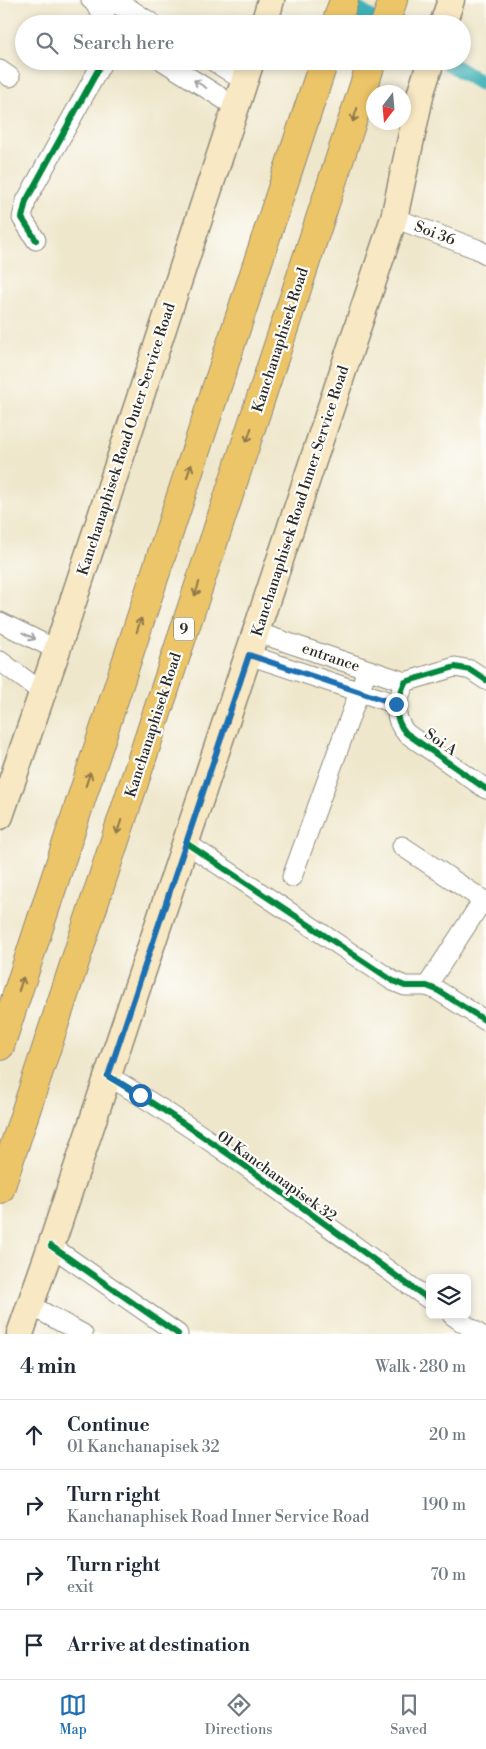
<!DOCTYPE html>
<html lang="en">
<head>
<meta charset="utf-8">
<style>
	body { margin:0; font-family:"Libre Bodoni",serif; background:#f2f2f3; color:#1f2937 }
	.controls { position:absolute; right:15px; bottom:15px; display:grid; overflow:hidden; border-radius:8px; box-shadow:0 2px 8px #0003 }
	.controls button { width:45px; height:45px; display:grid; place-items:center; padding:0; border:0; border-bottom:1px solid #e0e1e3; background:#fff; color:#1f2937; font:25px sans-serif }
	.compass { position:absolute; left:366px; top:85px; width:45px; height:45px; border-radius:50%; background:#fff; box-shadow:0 2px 8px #0003; rotate:196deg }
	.stop { position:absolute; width:15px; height:15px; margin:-11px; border:4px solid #1f6fb2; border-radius:50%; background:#fff }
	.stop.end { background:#1f6fb2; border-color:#fff; box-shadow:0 1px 5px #0008 }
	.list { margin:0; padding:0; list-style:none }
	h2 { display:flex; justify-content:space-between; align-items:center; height:65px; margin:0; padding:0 20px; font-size:21px }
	h2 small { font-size:16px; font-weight:400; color:#747a83 }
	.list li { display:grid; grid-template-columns:32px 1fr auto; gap:15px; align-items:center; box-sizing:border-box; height:70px; padding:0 20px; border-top:1px solid #e0e1e3 }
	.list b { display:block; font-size:19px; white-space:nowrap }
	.list p { margin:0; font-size:16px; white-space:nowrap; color:#747a83 }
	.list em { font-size:16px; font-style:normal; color:#747a83 }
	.icon { flex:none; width:28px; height:28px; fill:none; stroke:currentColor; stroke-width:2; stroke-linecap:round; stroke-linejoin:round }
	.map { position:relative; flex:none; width:486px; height:1334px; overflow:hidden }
	.search { position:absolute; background:#fff; box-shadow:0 2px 8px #0003; left:15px; right:15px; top:15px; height:55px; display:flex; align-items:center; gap:12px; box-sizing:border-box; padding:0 18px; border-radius:28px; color:#747a83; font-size:19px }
	.sheet { height:345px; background:#fff }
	nav { display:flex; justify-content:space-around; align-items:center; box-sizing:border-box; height:70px; border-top:1px solid #e0e1e3; background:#fff; font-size:14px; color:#747a83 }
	nav a { display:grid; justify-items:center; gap:2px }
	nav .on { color:#1f6fb2 }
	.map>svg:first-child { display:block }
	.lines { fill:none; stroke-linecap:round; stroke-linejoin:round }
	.canal { stroke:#40b1b7; stroke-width:16 }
	.minor-casing { stroke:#8d897c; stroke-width:21 }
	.secondary-casing { stroke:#8d897c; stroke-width:29 }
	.motorway-casing { stroke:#8d897c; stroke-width:30 }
	.minor { stroke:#fff; stroke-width:19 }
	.secondary { stroke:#f8e8c3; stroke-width:26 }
	.motorway { stroke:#edc569; stroke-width:28 }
	.cycleway-casing { stroke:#fdfcf7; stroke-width:9 }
	.cycleway { stroke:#00873e; stroke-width:6 }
	.oneway { stroke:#a0a0a0 }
	.oneway2 { stroke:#8c784a }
	.route { stroke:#1f6fb2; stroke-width:6 }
	.labels { text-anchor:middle; stroke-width:4.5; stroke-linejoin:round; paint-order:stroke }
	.shield { fill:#fdfcf7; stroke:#6a6a68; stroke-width:1 }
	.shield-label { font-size:14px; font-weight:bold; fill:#2b2b2b }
	.street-label { font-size:15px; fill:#2b2b2b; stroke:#fdfcf7 }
</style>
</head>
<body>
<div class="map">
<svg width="486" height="1334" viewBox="0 0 486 1334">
	<rect width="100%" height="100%" fill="#fdfcf7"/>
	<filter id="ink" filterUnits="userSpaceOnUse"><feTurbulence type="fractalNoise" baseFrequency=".02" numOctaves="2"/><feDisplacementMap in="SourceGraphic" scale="10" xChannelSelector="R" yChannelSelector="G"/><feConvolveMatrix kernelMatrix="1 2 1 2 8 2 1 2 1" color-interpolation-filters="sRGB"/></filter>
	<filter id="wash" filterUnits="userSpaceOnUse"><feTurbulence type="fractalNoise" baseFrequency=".0096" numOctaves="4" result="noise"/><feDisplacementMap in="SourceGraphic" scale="20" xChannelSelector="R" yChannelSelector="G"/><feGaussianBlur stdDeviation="1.12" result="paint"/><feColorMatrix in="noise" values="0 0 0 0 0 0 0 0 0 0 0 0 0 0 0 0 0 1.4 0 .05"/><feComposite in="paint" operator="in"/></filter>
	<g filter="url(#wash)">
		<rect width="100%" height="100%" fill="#efe7cc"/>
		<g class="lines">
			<!-- canal -->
			<g class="canal">
				<polyline points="341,0 381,24"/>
				<polyline points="445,61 486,86"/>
			</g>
		</g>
	</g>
	<g filter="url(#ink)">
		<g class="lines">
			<!-- minor casing -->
			<g class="minor-casing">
				<g id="minor">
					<polyline points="91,0 110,3 130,9 153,24"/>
					<polyline points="93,1 109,24"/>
					<polyline points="163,61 236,107"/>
					<polyline points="213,61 244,81"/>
					<polyline points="0,70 10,77"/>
					<polyline points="394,218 477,249 486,254"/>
					<polyline points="36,240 22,218 26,201 103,61"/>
					<polyline points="0,622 57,650"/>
					<polyline points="256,632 405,682"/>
					<polyline points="249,655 396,704"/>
					<polyline points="0,661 42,692"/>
					<path d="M486,680L471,670L455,667L405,682C397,701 391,716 406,733L486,789"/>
					<polyline points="186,843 393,981 405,986 427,986 437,990 486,1021"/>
					<polyline points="402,846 486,902"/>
					<polyline points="292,877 367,670"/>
					<polyline points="427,986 483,900"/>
					<path d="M108,1076C221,1142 323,1225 430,1300"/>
					<polyline points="51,1246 178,1334"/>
					<polyline points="30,1305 83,1334"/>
					<polyline points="452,1315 479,1334"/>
				</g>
			</g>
			<!-- secondary casing -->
			<g class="secondary-casing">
				<g id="secondary">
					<polyline points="264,24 271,0"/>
					<polyline points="443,24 451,0"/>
					<polyline points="0,816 57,650 251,61"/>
					<polyline points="20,1334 51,1246 394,218 421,92 431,61"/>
				</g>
			</g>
			<!-- motorway casing -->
			<g class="motorway-casing">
				<g id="motorway">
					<polyline points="336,24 344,0"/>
					<polyline points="385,24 393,0"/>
					<polyline points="0,1046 324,61"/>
					<polyline points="0,1189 372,61"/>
				</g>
			</g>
			<!-- minor -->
			<use href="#minor" class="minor"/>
			<!-- secondary -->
			<use href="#secondary" class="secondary"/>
			<!-- motorway -->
			<use href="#motorway" class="motorway"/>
			<!-- cycleway casing -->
			<g class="cycleway-casing">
				<g id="cycleway">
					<polyline points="36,240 22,218 26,201 103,61"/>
					<path d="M486,680L471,670L455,667L405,682C397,701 391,716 406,733L486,789"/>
					<polyline points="186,843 393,981 405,986 427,986 437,990 486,1021"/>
					<path d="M108,1076C221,1142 323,1225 430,1300"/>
					<polyline points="51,1246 178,1334"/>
				</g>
			</g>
			<!-- cycleway -->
			<use href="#cycleway" class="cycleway"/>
		</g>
		<!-- one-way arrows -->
		<defs><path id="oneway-shaft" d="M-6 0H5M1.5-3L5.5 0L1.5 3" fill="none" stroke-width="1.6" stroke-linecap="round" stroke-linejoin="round" transform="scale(1.25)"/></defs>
		<g class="oneway">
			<use href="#oneway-shaft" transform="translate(200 84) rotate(-148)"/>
			<use href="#oneway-shaft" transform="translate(29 636) rotate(26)"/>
		</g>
		<g class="oneway2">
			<use href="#oneway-shaft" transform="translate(355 115) rotate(108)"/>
			<use href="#oneway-shaft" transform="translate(249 435) rotate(108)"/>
			<use href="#oneway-shaft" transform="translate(189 471) rotate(-72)"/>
			<use href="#oneway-shaft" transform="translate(197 589) rotate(108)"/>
			<use href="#oneway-shaft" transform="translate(139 625) rotate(-72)"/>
			<use href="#oneway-shaft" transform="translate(88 779) rotate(-72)"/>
			<use href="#oneway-shaft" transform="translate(119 827) rotate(108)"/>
			<use href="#oneway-shaft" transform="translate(21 984) rotate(-72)"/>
		</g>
	</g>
	<g class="lines" filter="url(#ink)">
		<!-- route -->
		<polyline class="route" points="140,1095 108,1076 249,655 396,704"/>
	</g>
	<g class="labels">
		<!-- shield labels -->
		<rect class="shield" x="174" y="617.5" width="20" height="23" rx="4"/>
		<g class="shield-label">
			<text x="184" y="634">9</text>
		</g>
		<!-- street labels -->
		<g class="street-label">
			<text transform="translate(435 233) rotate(21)" y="5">Soi 36</text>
			<text transform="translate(280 340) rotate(-72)" y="5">Kanchanaphisek Road</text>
			<text transform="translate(126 439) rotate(-72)" y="5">Kanchanaphisek Road Outer Service Road</text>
			<text transform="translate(300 501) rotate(-72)" y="5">Kanchanaphisek Road Inner Service Road</text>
			<text transform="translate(331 657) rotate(19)" y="5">entrance</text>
			<text transform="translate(153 725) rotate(-72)" y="5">Kanchanaphisek Road</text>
			<text transform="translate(441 742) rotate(35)" y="5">Soi A</text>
			<text transform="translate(277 1176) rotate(36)" y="5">01 Kanchanapisek 32</text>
		</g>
	</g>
</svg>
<div class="controls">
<button><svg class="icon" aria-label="layers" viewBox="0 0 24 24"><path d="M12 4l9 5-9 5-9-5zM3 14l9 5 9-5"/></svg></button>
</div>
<svg class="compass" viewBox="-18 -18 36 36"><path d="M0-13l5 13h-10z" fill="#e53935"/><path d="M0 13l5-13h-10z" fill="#747a83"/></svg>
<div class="stop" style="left:140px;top:1095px"></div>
<div class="stop end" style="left:396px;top:704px"></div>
<div class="search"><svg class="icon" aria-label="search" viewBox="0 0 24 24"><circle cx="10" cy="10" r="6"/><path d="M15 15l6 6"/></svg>Search here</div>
</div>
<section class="sheet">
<h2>4 min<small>Walk · 280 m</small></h2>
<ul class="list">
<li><svg class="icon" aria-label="ahead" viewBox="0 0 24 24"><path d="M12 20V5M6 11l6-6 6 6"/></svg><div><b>Continue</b><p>01 Kanchanapisek 32</p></div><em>20 m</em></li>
<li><svg class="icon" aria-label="right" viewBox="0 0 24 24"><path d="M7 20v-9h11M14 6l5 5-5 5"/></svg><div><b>Turn right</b><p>Kanchanaphisek Road Inner Service Road</p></div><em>190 m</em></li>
<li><svg class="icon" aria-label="right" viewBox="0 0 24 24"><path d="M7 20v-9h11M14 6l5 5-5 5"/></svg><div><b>Turn right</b><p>exit</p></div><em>70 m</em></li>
<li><svg class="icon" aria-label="arrive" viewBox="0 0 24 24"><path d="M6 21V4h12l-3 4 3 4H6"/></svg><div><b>Arrive at destination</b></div></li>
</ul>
</section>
<nav>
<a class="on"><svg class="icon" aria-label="map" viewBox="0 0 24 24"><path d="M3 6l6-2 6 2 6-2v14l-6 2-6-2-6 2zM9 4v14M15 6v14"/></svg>Map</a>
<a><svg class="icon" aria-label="directions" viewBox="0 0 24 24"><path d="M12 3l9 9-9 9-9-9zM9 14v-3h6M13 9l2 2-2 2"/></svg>Directions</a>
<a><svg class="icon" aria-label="saved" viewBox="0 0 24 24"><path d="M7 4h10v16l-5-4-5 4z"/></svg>Saved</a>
</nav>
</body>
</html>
